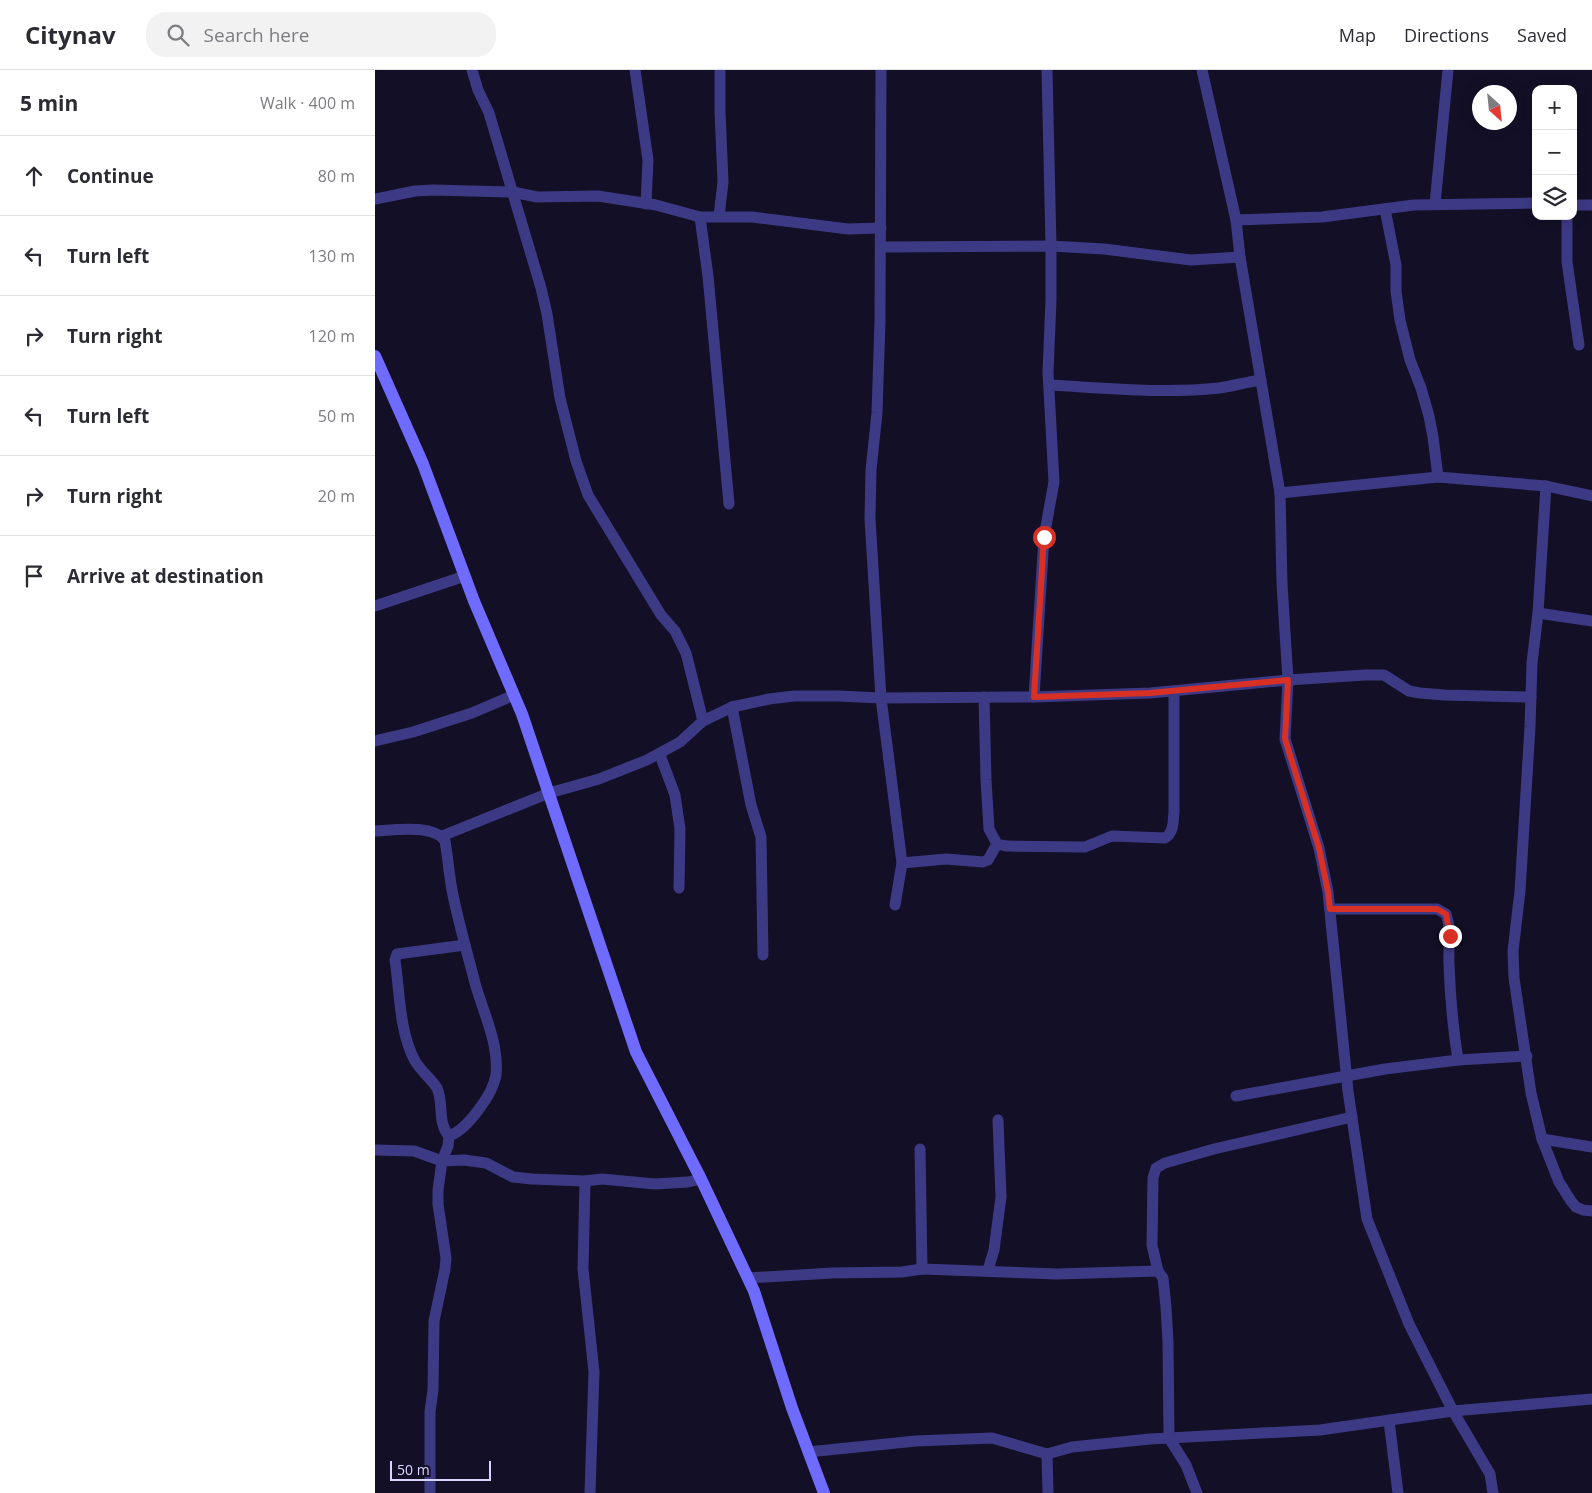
<!DOCTYPE html>
<html lang="en">
<head>
<meta charset="utf-8">
<style>
	body { margin:0; font-family:"Open Sans",sans-serif; background:#f2f2f3; color:#2b2b33 }
	.controls { position:absolute; right:15px; top:15px; display:grid; overflow:hidden; border-radius:10px; box-shadow:0 2px 12px #0003 }
	.controls button { width:45px; height:45px; display:grid; place-items:center; padding:0; border:0; border-bottom:1px solid #e1e1e2; background:#fff; color:#2b2b33; font:25px sans-serif }
	.compass { position:absolute; left:1097px; top:15px; width:45px; height:45px; border-radius:50%; background:#fff; box-shadow:0 2px 12px #0003; rotate:153deg }
	.scale { position:absolute; left:15px; bottom:12px; width:101px; box-sizing:border-box; padding-left:5px; border:2px solid #d9d4ff; border-top:0; font-size:14px; line-height:18px; white-space:nowrap; color:#d9d4ff; -webkit-text-stroke:4px #130f26; paint-order:stroke }
	.stop { position:absolute; width:15px; height:15px; margin:-11px; border:4px solid #d93025; border-radius:50%; background:#fff }
	.stop.end { background:#d93025; border-color:#fff; box-shadow:0 1px 5px #0008 }
	.list { margin:0; padding:0; list-style:none }
	h2 { display:flex; justify-content:space-between; align-items:center; height:65px; margin:0; padding:0 20px; font-size:21px }
	h2 small { font-size:16px; font-weight:400; color:#7c7c81 }
	.list li { display:grid; grid-template-columns:32px 1fr auto; gap:15px; align-items:center; box-sizing:border-box; height:80px; padding:0 20px; border-top:1px solid #e1e1e2 }
	.list b { display:block; font-size:19px; white-space:nowrap }
	.list em { font-size:16px; font-style:normal; color:#7c7c81 }
	.icon { flex:none; width:28px; height:28px; fill:none; stroke:currentColor; stroke-width:2; stroke-linecap:round; stroke-linejoin:round }
	.map { position:relative; flex:none; width:1217px; height:1423px; overflow:hidden }
	header { display:flex; align-items:center; gap:30px; box-sizing:border-box; height:70px; padding:0 25px; background:#fff; border-bottom:1px solid #e1e1e2 }
	header strong { font-size:24px }
	nav { display:flex; gap:28px; margin-inline-start:auto; font-size:18px }
	.search { width:350px; height:45px; background:#f2f2f3; display:flex; align-items:center; gap:12px; box-sizing:border-box; padding:0 18px; border-radius:20px; color:#7c7c81; font-size:19px }
	main { display:flex }
	aside { flex:1; background:#fff }
	.map>svg:first-child { display:block }
	.lines { fill:none; stroke-linecap:round; stroke-linejoin:round }
	.street { stroke:#3d3a85; stroke-width:11 }
	.secondary { stroke:#6f6bff; stroke-width:12 }
	.route { stroke:#d93025; stroke-width:6 }
</style>
</head>
<body>
<header>
<strong>Citynav</strong>
<div class="search"><svg class="icon" aria-label="search" viewBox="0 0 24 24"><circle cx="10" cy="10" r="6"/><path d="M15 15l6 6"/></svg>Search here</div>
<nav><a>Map</a><a>Directions</a><a>Saved</a></nav>
</header>
<main>
<aside>
<h2>5 min<small>Walk · 400 m</small></h2>
<ul class="list">
<li><svg class="icon" aria-label="ahead" viewBox="0 0 24 24"><path d="M12 20V5M6 11l6-6 6 6"/></svg><div><b>Continue</b></div><em>80 m</em></li>
<li><svg class="icon" aria-label="left" viewBox="0 0 24 24"><path d="M17 20v-9H6M10 6l-5 5 5 5"/></svg><div><b>Turn left</b></div><em>130 m</em></li>
<li><svg class="icon" aria-label="right" viewBox="0 0 24 24"><path d="M7 20v-9h11M14 6l5 5-5 5"/></svg><div><b>Turn right</b></div><em>120 m</em></li>
<li><svg class="icon" aria-label="left" viewBox="0 0 24 24"><path d="M17 20v-9H6M10 6l-5 5 5 5"/></svg><div><b>Turn left</b></div><em>50 m</em></li>
<li><svg class="icon" aria-label="right" viewBox="0 0 24 24"><path d="M7 20v-9h11M14 6l5 5-5 5"/></svg><div><b>Turn right</b></div><em>20 m</em></li>
<li><svg class="icon" aria-label="arrive" viewBox="0 0 24 24"><path d="M6 21V4h12l-3 4 3 4H6"/></svg><div><b>Arrive at destination</b></div></li>
</ul>
</aside>
<div class="map">
<svg width="1217" height="1423" viewBox="0 0 1217 1423">
	<rect width="100%" height="100%" fill="#130f26"/>
	<g class="lines">
		<!-- street -->
		<g class="street">
			<polyline points="97,0 103,20 114,43 166,218 172,244 185,328 201,391 213,425 286,545 300,561 311,583 328,651"/>
			<polyline points="260,0 273,90 271,134"/>
			<polyline points="506,0 505,251 502,343 496,400 495,449 506,628 527,793 520,835"/>
			<polyline points="827,0 861,150 865,187 905,423 907,514 913,610 910,669 944,778 953,822 973,1021 992,1149 1034,1254 1078,1341 1115,1404 1118,1423"/>
			<polyline points="0,129 40,121 58,120 138,122 162,127 223,126 281,135 325,147 377,147 473,159 506,158"/>
			<polyline points="1060,134 1073,0"/>
			<polyline points="1198,135 1217,135"/>
			<polyline points="1010,139 1021,195 1021,221 1025,250 1035,290 1046,318 1054,346 1058,367 1063,407"/>
			<polyline points="344,146 348,112 345,41 345,0"/>
			<polyline points="1192,146 1192,192 1204,275"/>
			<polyline points="325,147 333,206 354,434"/>
			<polyline points="861,150 947,147 1039,135 1161,133"/>
			<polyline points="506,177 676,176 729,179 816,190 865,187"/>
			<path d="M674,315C730,318 788,324 844,318C858,316 872,312 886,310"/>
			<polyline points="1171,416 1163,543 1157,593 1155,657 1145,821 1138,881 1139,908 1156,1023 1167,1069 1184,1112 1196,1131 1201,1137 1208,1140 1217,1141"/>
			<polyline points="905,423 1063,407 1171,416 1217,426"/>
			<polyline points="0,536 90,506"/>
			<polyline points="1163,543 1217,551"/>
			<path d="M609,627L611,710L614,759L622,774L631,776L710,777L737,766L790,768C799,763 798,751 799,742V621"/>
			<polyline points="659,627 669,467 679,412 673,302 676,230 676,176 672,0"/>
			<polyline points="357,637 376,735 386,767 388,885"/>
			<polyline points="0,671 38,662 97,643 139,625"/>
			<polyline points="285,685 300,725 305,759 304,818"/>
			<path d="M0,761C18,760 59,754 70,771C73,788 74,804 77,820C83,851 92,882 100,913C108,942 124,973 121,1005C118,1024 92,1060 74,1066L73,1076L67,1091L63,1120V1134L71,1188L70,1199L59,1251L58,1320L55,1342V1423"/>
			<polyline points="67,766 174,723 224,709 272,690 305,672 328,651 357,637 394,629 419,626 463,626 506,628 659,627 775,623 913,610 990,605 1009,605 1034,621 1045,623 1069,625 1156,627"/>
			<polyline points="527,793 571,789 608,792 613,790 622,774"/>
			<path d="M955,839H1062L1071,844C1077,861 1073,876 1074,894C1075,926 1078,958 1083,990"/>
			<polyline points="861,1026 1010,999 1083,990 1152,986"/>
			<path d="M74,1066C62,1053 69,1033 62,1018C57,1010 46,1001 40,991C24,961 25,923 20,890L22,884L90,875"/>
			<polyline points="1167,1069 1217,1077"/>
			<polyline points="545,1079 547,1199"/>
			<polyline points="0,1080 39,1081 67,1091 89,1090 111,1093 138,1107 157,1109 210,1111 227,1109 280,1114 313,1112 326,1109"/>
			<polyline points="210,1111 208,1199 219,1302 215,1423"/>
			<polyline points="613,1200 619,1180 626,1127 623,1050"/>
			<polyline points="373,1208 457,1203 527,1202 547,1199 682,1204 783,1201"/>
			<polyline points="1014,1351 1023,1423"/>
			<polyline points="433,1382 541,1371 617,1368 672,1384 697,1377 775,1369 945,1360 1078,1341 1217,1329"/>
			<polyline points="672,1384 673,1423"/>
			<polyline points="822,1423 811,1395 794,1368 793,1272 791,1237 788,1208 783,1201 777,1175 778,1108 781,1098 790,1093 839,1079 977,1047"/>
		</g>
		<!-- secondary -->
		<polyline class="secondary" points="0,286 48,394 99,531 147,644 261,982 326,1109 379,1221 417,1338 449,1423"/>
	</g>
	<g class="lines">
		<!-- route -->
		<polyline class="route" points="669,467 659,627 775,623 913,610 910,669 944,778 953,822 955,839 1062,839 1071,844 1075,866"/>
	</g>
</svg>
<div class="controls">
<button>+</button>
<button>−</button>
<button><svg class="icon" aria-label="layers" viewBox="0 0 24 24"><path d="M12 4l9 5-9 5-9-5zM3 14l9 5 9-5"/></svg></button>
</div>
<svg class="compass" viewBox="-18 -18 36 36"><path d="M0-13l5 13h-10z" fill="#e53935"/><path d="M0 13l5-13h-10z" fill="#7c7c81"/></svg>
<div class="scale">50 m</div>
<div class="stop" style="left:669px;top:467px"></div>
<div class="stop end" style="left:1075px;top:866px"></div>
</div>
</main>
</body>
</html>
